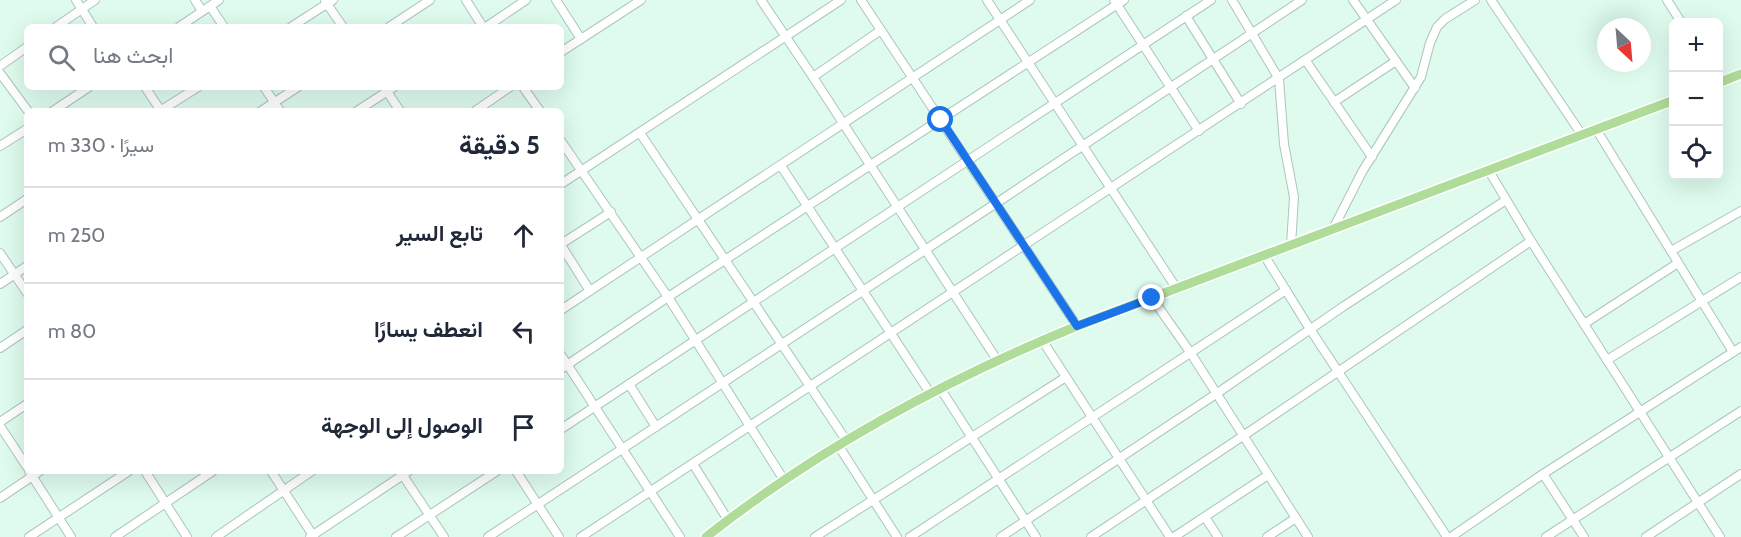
<!DOCTYPE html>
<html lang="ar">
<head>
<meta charset="utf-8">
<style>
	body { margin:0; font-family:Cabin,Vazirmatn,sans-serif; background:#f2f2f3; color:#1f2937; direction:rtl }
	.controls { position:absolute; right:18px; top:18px; display:grid; overflow:hidden; border-radius:9px; box-shadow:0 6px 24px #0002 }
	.controls button { width:54px; height:54px; display:grid; place-items:center; padding:0; border:0; border-bottom:2px solid #e0e1e3; background:#fff; color:#1f2937; font:30px sans-serif }
	.compass { position:absolute; left:1597px; top:18px; width:54px; height:54px; border-radius:50%; background:#fff; box-shadow:0 6px 24px #0002; rotate:154deg }
	.stop { position:absolute; width:18px; height:18px; margin:-14px; border:4px solid #1a73e8; border-radius:50%; background:#fff }
	.stop.end { background:#1a73e8; border-color:#fff; box-shadow:0 2px 6px #0008 }
	.list { margin:0; padding:0; list-style:none }
	h2 { display:flex; justify-content:space-between; align-items:center; height:78px; margin:0; padding:0 24px; font-size:26px }
	h2 small { font-size:20px; font-weight:400; color:#747a83 }
	.list li { display:grid; grid-template-columns:39px 1fr auto; gap:18px; align-items:center; box-sizing:border-box; height:96px; padding:0 24px; border-top:2px solid #e0e1e3 }
	.list b { display:block; font-size:22px; white-space:nowrap }
	.list em { font-size:20px; font-style:normal; color:#747a83 }
	.icon { flex:none; width:33px; height:33px; fill:none; stroke:currentColor; stroke-width:2; stroke-linecap:round; stroke-linejoin:round }
	.map { position:relative; flex:none; width:1741px; height:537px; overflow:hidden; direction:ltr }
	.search { position:absolute; background:#fff; box-shadow:0 6px 24px #0002; left:24px; top:24px; width:540px; height:66px; display:flex; align-items:center; gap:15px; box-sizing:border-box; padding:0 21px; border-radius:9px; color:#747a83; font-size:22px }
	.panel { position:absolute; background:#fff; box-shadow:0 6px 24px #0002; left:24px; top:108px; width:540px; height:366px; border-radius:9px; direction:rtl }
	.map>svg:first-child { display:block }
	.lines { fill:none; stroke-linecap:round; stroke-linejoin:round }
	.minor-casing { stroke:#abc6bb; stroke-width:10 }
	.major-casing { stroke:#fff; stroke-width:12 }
	.minor { stroke:#fff; stroke-width:8 }
	.major { stroke:#b0dc9a; stroke-width:9 }
	.route { stroke:#1a73e8; stroke-width:8 }
</style>
</head>
<body>
<div class="map">
<svg width="1741" height="537" viewBox="0 0 1741 537">
	<rect width="100%" height="100%" fill="#defbee"/>
	<g class="lines">
		<!-- minor casing -->
		<g class="minor-casing">
			<g id="minor">
				<polyline points="76,0 93,27"/>
				<polyline points="195,0 202,11"/>
				<polyline points="466,0 483,27"/>
				<polyline points="556,0 581,39"/>
				<polyline points="761,0 813,77 997,360"/>
				<polyline points="861,0 1077,326"/>
				<polyline points="987,0 1177,289"/>
				<polyline points="1114,0 1199,131"/>
				<polyline points="1232,0 1279,79 1284,144 1294,197 1291,245"/>
				<polyline points="1353,0 1415,88"/>
				<polyline points="1491,0 1582,135"/>
				<polyline points="1667,0 1681,22"/>
				<polyline points="325,1 343,27"/>
				<polyline points="210,6 224,27"/>
				<polyline points="1186,16 1241,104"/>
				<polyline points="56,27 95,0"/>
				<polyline points="179,27 219,0"/>
				<polyline points="291,27 333,0"/>
				<polyline points="389,27 430,0"/>
				<polyline points="486,27 526,0"/>
				<polyline points="561,52 641,0"/>
				<polyline points="1306,61 1372,157"/>
				<polyline points="0,66 27,47"/>
				<polyline points="0,73 28,111"/>
				<polyline points="813,77 881,30"/>
				<polyline points="145,87 161,111"/>
				<polyline points="264,87 280,111"/>
				<polyline points="384,87 400,111"/>
				<polyline points="523,87 540,111"/>
				<polyline points="1334,102 1396,61"/>
				<polyline points="53,111 89,87"/>
				<polyline points="160,111 198,87"/>
				<polyline points="261,111 298,87"/>
				<polyline points="357,111 394,87"/>
				<polyline points="475,111 510,87"/>
				<polyline points="1596,129 1733,352"/>
				<polyline points="640,133 846,440"/>
				<polyline points="561,141 668,297 784,480"/>
				<polyline points="0,146 27,129"/>
				<polyline points="781,166 930,393"/>
				<polyline points="1489,171 1531,241 1720,537"/>
				<polyline points="561,184 841,0"/>
				<polyline points="0,217 27,199"/>
				<polyline points="1333,229 1362,172 1421,77 1430,43 1437,27 1445,19 1475,0"/>
				<polyline points="561,244 611,212"/>
				<polyline points="561,245 590,291"/>
				<polyline points="1671,251 1741,211"/>
				<polyline points="0,253 27,293"/>
				<polyline points="1264,255 1310,329 1447,537"/>
				<polyline points="0,284 27,266"/>
				<polyline points="1152,298 1190,352 1308,537"/>
				<polyline points="561,310 1030,0"/>
				<polyline points="1584,324 1678,263"/>
				<polyline points="1042,340 1170,537"/>
				<polyline points="0,348 27,330"/>
				<polyline points="561,355 680,537"/>
				<polyline points="1607,360 1741,277"/>
				<polyline points="561,369 668,297 1124,0"/>
				<polyline points="629,384 656,427"/>
				<polyline points="940,388 1036,537"/>
				<polyline points="0,422 27,404"/>
				<polyline points="0,426 27,467"/>
				<polyline points="561,429 1211,0"/>
				<polyline points="838,445 897,537"/>
				<polyline points="693,464 728,520"/>
				<polyline points="29,471 71,537"/>
				<polyline points="145,471 187,537"/>
				<polyline points="271,471 314,537"/>
				<polyline points="400,471 444,537"/>
				<polyline points="516,471 559,537"/>
				<polyline points="1543,474 1584,537"/>
				<polyline points="0,498 40,471"/>
				<polyline points="1205,517 1218,537"/>
				<polyline points="29,537 129,471"/>
				<polyline points="115,537 213,471"/>
				<polyline points="216,537 312,471"/>
				<polyline points="310,537 409,471"/>
				<polyline points="396,537 497,471"/>
				<polyline points="488,537 995,204 1302,0"/>
				<polyline points="581,537 1396,0"/>
				<polyline points="815,537 1066,377"/>
				<polyline points="910,537 1286,290"/>
				<polyline points="1001,537 1216,394 1344,306 1506,200"/>
				<polyline points="1091,537 1243,436 1531,241"/>
				<polyline points="1174,537 1268,475"/>
				<polyline points="1267,537 1296,518"/>
				<polyline points="1451,537 1543,474 1741,347"/>
				<polyline points="1546,537 1741,411"/>
				<polyline points="1646,537 1741,474"/>
			</g>
		</g>
		<!-- major casing -->
		<g class="major-casing">
			<g id="major">
				<polyline points="1718,83 1741,74"/>
				<path d="M706,537C819,448 945,380 1077,326L1674,100"/>
			</g>
		</g>
		<!-- minor -->
		<use href="#minor" class="minor"/>
		<!-- major -->
		<use href="#major" class="major"/>
	</g>
	<g class="lines">
		<!-- route -->
		<polyline class="route" points="941,120 1077,326 1152,298"/>
	</g>
</svg>
<div class="controls">
<button>+</button>
<button>−</button>
<button><svg class="icon" aria-label="locate" viewBox="0 0 24 24"><circle cx="12" cy="12" r="6"/><path d="M12 2v4M12 18v4M2 12h4M18 12h4"/></svg></button>
</div>
<svg class="compass" viewBox="-18 -18 36 36"><path d="M0-13l5 13h-10z" fill="#e53935"/><path d="M0 13l5-13h-10z" fill="#747a83"/></svg>
<div class="stop" style="left:941px;top:120px"></div>
<div class="stop end" style="left:1152px;top:298px"></div>
<div class="search"><svg class="icon" aria-label="search" viewBox="0 0 24 24"><circle cx="10" cy="10" r="6"/><path d="M15 15l6 6"/></svg>ابحث هنا</div>
<section class="panel">
<h2>5 دقيقة<small>سيرًا · 330 m</small></h2>
<ul class="list">
<li><svg class="icon" aria-label="ahead" viewBox="0 0 24 24"><path d="M12 20V5M6 11l6-6 6 6"/></svg><div><b>تابع السير</b></div><em>250 m</em></li>
<li><svg class="icon" aria-label="left" viewBox="0 0 24 24"><path d="M17 20v-9H6M10 6l-5 5 5 5"/></svg><div><b>انعطف يسارًا</b></div><em>80 m</em></li>
<li><svg class="icon" aria-label="arrive" viewBox="0 0 24 24"><path d="M6 21V4h12l-3 4 3 4H6"/></svg><div><b>الوصول إلى الوجهة</b></div></li>
</ul>
</section>
</div>
</body>
</html>
